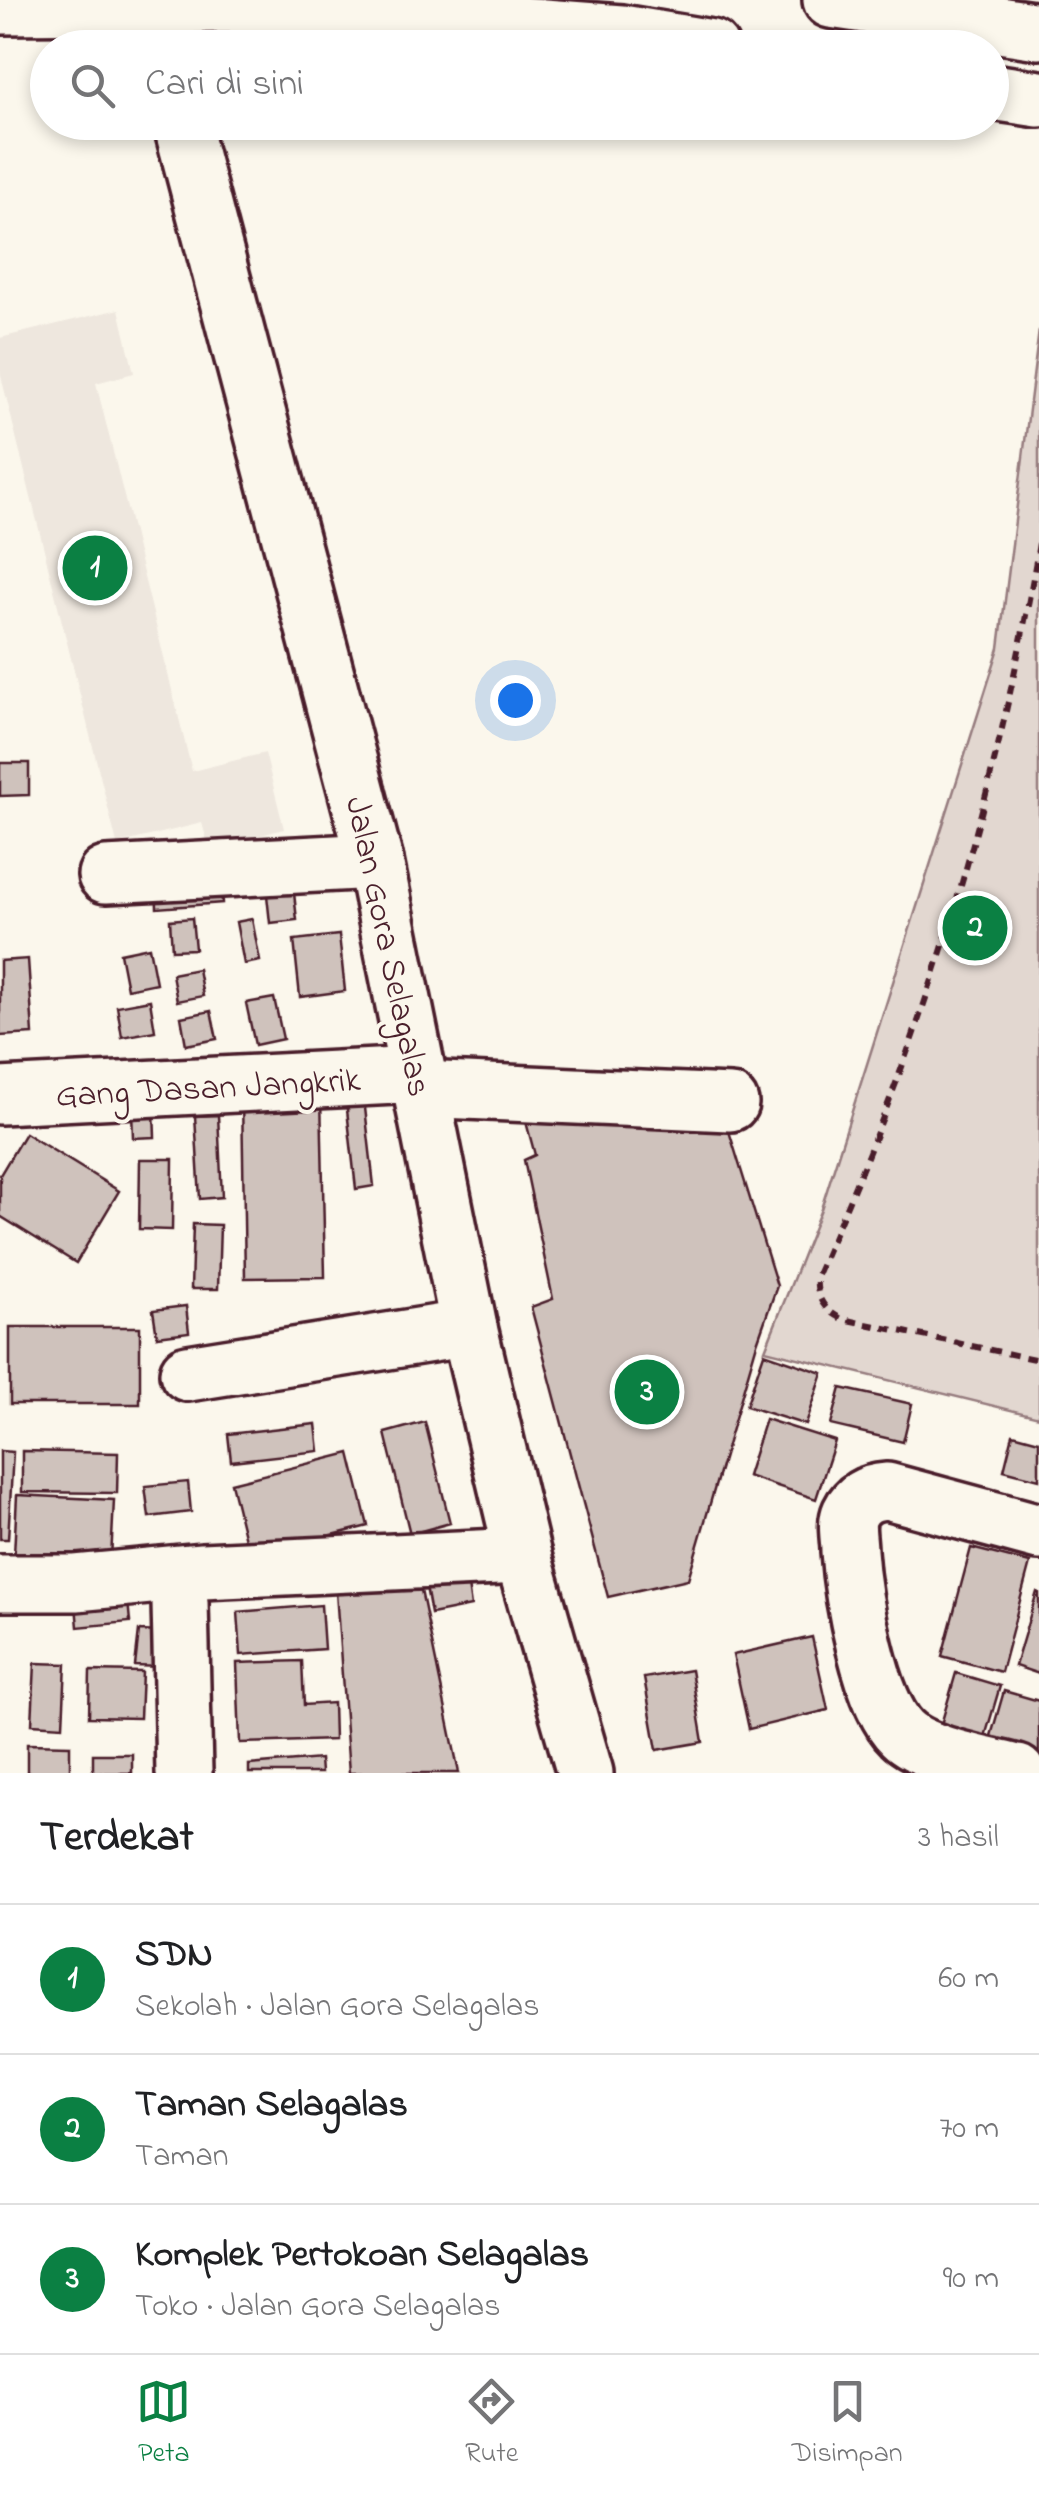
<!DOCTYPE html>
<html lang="id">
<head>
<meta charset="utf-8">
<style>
	body { margin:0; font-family:"Indie Flower",sans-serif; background:#f2f2f2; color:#202124 }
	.you { position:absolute; left:515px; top:700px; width:35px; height:35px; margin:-25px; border:8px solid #fff; border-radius:50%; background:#1a73e8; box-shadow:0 0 0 15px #1a73e833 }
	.badge { display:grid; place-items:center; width:65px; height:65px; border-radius:50%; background:#0b8043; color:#fff; font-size:32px; font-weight:700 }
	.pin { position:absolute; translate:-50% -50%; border:5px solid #fff; box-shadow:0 2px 10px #0006 }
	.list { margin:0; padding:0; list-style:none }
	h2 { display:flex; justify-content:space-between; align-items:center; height:130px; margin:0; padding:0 40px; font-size:42px }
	h2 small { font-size:32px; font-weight:400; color:#757577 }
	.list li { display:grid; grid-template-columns:65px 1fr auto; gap:30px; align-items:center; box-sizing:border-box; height:150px; padding:0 40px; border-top:2px solid #e0e0e0 }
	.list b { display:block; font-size:38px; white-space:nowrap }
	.list p { margin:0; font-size:32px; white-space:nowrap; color:#757577 }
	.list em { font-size:32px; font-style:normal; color:#757577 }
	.icon { flex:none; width:55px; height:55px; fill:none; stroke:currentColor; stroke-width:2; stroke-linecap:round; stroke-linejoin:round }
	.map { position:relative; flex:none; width:1039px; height:1773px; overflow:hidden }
	.search { position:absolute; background:#fff; box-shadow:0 5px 15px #0003; left:30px; right:30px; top:30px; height:110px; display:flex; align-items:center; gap:25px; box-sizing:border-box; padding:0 35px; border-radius:55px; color:#757577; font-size:38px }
	.sheet { height:580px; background:#fff }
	nav { display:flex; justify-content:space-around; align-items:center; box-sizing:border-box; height:140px; border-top:2px solid #e0e0e0; background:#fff; font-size:28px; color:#757577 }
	nav a { display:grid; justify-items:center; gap:5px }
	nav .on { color:#0b8043 }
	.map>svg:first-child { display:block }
	.built { fill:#eee7de }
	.green { fill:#e2d7d0; stroke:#967b7e; stroke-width:2.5 }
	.building { fill:#cfc2bc; stroke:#4a1f2b; stroke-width:2.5 }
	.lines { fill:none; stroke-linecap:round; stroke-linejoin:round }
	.minor-casing { stroke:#4a1f2b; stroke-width:62 }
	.highway-casing { stroke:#4a1f2b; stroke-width:62 }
	.path { stroke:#4a1f2b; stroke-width:6; stroke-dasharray:10 8; stroke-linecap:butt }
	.minor { stroke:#fbf7ec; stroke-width:55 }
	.highway { stroke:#fbf7ec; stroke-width:55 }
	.labels { text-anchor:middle; stroke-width:8; stroke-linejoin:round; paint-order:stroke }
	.street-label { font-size:35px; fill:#4a1f2b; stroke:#fbf7ec }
</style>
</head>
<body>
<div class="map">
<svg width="1039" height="1773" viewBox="0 0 1039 1773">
	<rect width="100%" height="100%" fill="#fbf7ec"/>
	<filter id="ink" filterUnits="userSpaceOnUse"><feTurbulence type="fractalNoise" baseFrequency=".01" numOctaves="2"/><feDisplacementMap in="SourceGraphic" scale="20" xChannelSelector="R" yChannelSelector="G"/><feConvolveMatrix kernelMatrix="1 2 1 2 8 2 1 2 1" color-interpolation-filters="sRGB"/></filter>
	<g filter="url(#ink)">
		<!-- built -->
		<polygon class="built" points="119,309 134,373 96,383 192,771 265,753 284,829 209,848 202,823 117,844 0,372 0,338"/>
		<!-- green -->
		<polygon class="green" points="1039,330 1039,1417 765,1350 821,1209 999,648"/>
		<!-- building -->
		<g class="building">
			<polygon points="0,763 29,763 29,795 0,796"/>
			<polygon points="220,875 222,903 157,908 156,880"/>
			<polygon points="293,884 297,920 270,923 266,886"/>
			<polygon points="192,918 195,949 172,950 170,920"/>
			<polygon points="252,919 260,961 244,964 236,922"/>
			<polygon points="339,935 345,991 300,997 294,940"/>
			<polygon points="149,947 156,983 127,989 120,953"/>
			<polygon points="28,959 33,1034 0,1036 0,961"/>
			<polygon points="198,969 203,996 177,1001 172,974"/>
			<polygon points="274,998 283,1039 255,1045 246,1003"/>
			<polygon points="150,1000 155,1031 122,1037 117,1006"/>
			<polygon points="211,1011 217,1039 186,1045 181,1017"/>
			<polygon points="321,1095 325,1277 245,1278 242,1096"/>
			<polygon points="364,1099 374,1186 356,1189 346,1101"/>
			<polygon points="522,1107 724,1115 777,1286 757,1343 688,1579 608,1597 531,1307 553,1299 524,1160 535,1155"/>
			<polygon points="154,1110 155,1137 133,1138 132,1111"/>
			<polygon points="218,1115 222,1197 200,1199 195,1116"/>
			<polygon points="25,1133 119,1191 76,1263 0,1216 0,1175"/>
			<polygon points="140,1159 173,1159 172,1230 139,1229"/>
			<polygon points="193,1224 220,1225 218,1289 191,1289"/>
			<polygon points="186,1306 189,1332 157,1336 153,1310"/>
			<rect x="10" y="1327" width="130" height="77"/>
			<polygon points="764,1353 823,1373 806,1425 746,1406"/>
			<polygon points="841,1388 912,1404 903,1442 831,1425"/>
			<polygon points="765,1419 835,1441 816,1499 747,1476"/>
			<polygon points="425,1422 450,1523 410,1534 385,1433"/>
			<polygon points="316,1424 319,1451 231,1461 228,1434"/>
			<polygon points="1013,1434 1039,1441 1039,1479 1004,1470"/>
			<polygon points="0,1451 13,1452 8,1539 0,1539"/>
			<polygon points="22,1451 118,1453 117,1493 22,1492"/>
			<polygon points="350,1453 368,1526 249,1556 231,1483"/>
			<polygon points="188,1482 191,1512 149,1517 145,1486"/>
			<polygon points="17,1495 114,1500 111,1559 14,1555"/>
			<polygon points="971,1548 1030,1563 1001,1672 942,1656"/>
			<polygon points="465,1565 471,1606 431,1614 423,1570"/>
			<polygon points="417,1571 459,1773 349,1773 335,1578"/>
			<polygon points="127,1590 130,1622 78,1627 75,1594"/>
			<polygon points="1037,1592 1039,1593 1039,1674 1015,1666"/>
			<polygon points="321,1605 324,1649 241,1655 238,1612"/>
			<polygon points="139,1631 163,1632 161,1667 135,1666"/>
			<polygon points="812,1637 828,1710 749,1729 733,1655"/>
			<polygon points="302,1661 304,1705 333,1703 334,1740 240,1743 237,1663"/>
			<polygon points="35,1663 66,1664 63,1726 32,1724"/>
			<polygon points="691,1670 703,1742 657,1750 644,1678"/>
			<polygon points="90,1671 142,1672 140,1718 89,1717"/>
			<polygon points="956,1673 1000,1686 982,1747 938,1735"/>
			<polygon points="1004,1691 1039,1701 1039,1757 989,1743"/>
			<polygon points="27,1744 70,1745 70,1773 27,1773"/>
			<rect x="93" y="1754" width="39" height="19"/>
			<polygon points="320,1759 321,1773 249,1773 249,1765"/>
		</g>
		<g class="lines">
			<!-- minor casing -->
			<g class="minor-casing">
				<g id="minor">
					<polyline points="149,0 162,48"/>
					<polyline points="181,122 375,861 469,1328 523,1556 585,1773"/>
					<polyline points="106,875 375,861"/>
					<polyline points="420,1089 730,1103"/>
					<polyline points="0,1096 416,1075"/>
					<polyline points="188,1373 469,1328"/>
					<polyline points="0,1583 76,1583 202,1571 523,1556"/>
					<polyline points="180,1602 184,1773"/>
					<path d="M1017,1773C986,1765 924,1755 902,1733C870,1703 852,1595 849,1551C849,1539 845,1524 850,1513C858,1497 871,1492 887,1491L1039,1532"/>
				</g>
			</g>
			<!-- highway casing -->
			<g class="highway-casing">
				<g id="highway">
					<polyline points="831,0 1039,31"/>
					<polyline points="0,6 252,4 621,33 711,48"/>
					<polyline points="992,92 1039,99"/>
				</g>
			</g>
			<!-- path -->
			<path class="path" d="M1039,543C1011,710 969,876 913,1036C885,1117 851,1196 817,1275C815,1296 823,1310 842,1319L1039,1360"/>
			<!-- minor -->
			<use href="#minor" class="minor"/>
			<!-- highway -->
			<use href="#highway" class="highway"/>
		</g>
	</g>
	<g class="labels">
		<!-- street labels -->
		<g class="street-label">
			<text transform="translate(390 946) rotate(78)" y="12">Jalan Gora Selagalas</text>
			<text transform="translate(208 1086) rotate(-3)" y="12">Gang Dasan Jangkrik</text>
		</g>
	</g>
</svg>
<div class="you"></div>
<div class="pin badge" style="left:95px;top:568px">1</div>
<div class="pin badge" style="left:975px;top:928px">2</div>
<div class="pin badge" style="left:647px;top:1392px">3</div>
<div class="search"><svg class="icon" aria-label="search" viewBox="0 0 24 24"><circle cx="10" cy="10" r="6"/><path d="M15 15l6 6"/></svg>Cari di sini</div>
</div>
<section class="sheet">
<h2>Terdekat<small>3 hasil</small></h2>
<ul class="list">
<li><span class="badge">1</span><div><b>SDN</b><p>Sekolah · Jalan Gora Selagalas</p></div><em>60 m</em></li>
<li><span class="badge">2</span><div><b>Taman Selagalas</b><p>Taman</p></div><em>70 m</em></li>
<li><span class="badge">3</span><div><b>Komplek Pertokoan Selagalas</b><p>Toko · Jalan Gora Selagalas</p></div><em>90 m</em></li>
</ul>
</section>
<nav>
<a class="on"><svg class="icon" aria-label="map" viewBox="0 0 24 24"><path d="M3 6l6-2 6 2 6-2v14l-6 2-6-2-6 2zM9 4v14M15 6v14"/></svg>Peta</a>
<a><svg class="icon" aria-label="directions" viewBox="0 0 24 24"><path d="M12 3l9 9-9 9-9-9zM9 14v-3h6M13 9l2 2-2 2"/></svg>Rute</a>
<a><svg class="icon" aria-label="saved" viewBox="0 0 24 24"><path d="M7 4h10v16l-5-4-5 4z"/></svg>Disimpan</a>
</nav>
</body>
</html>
